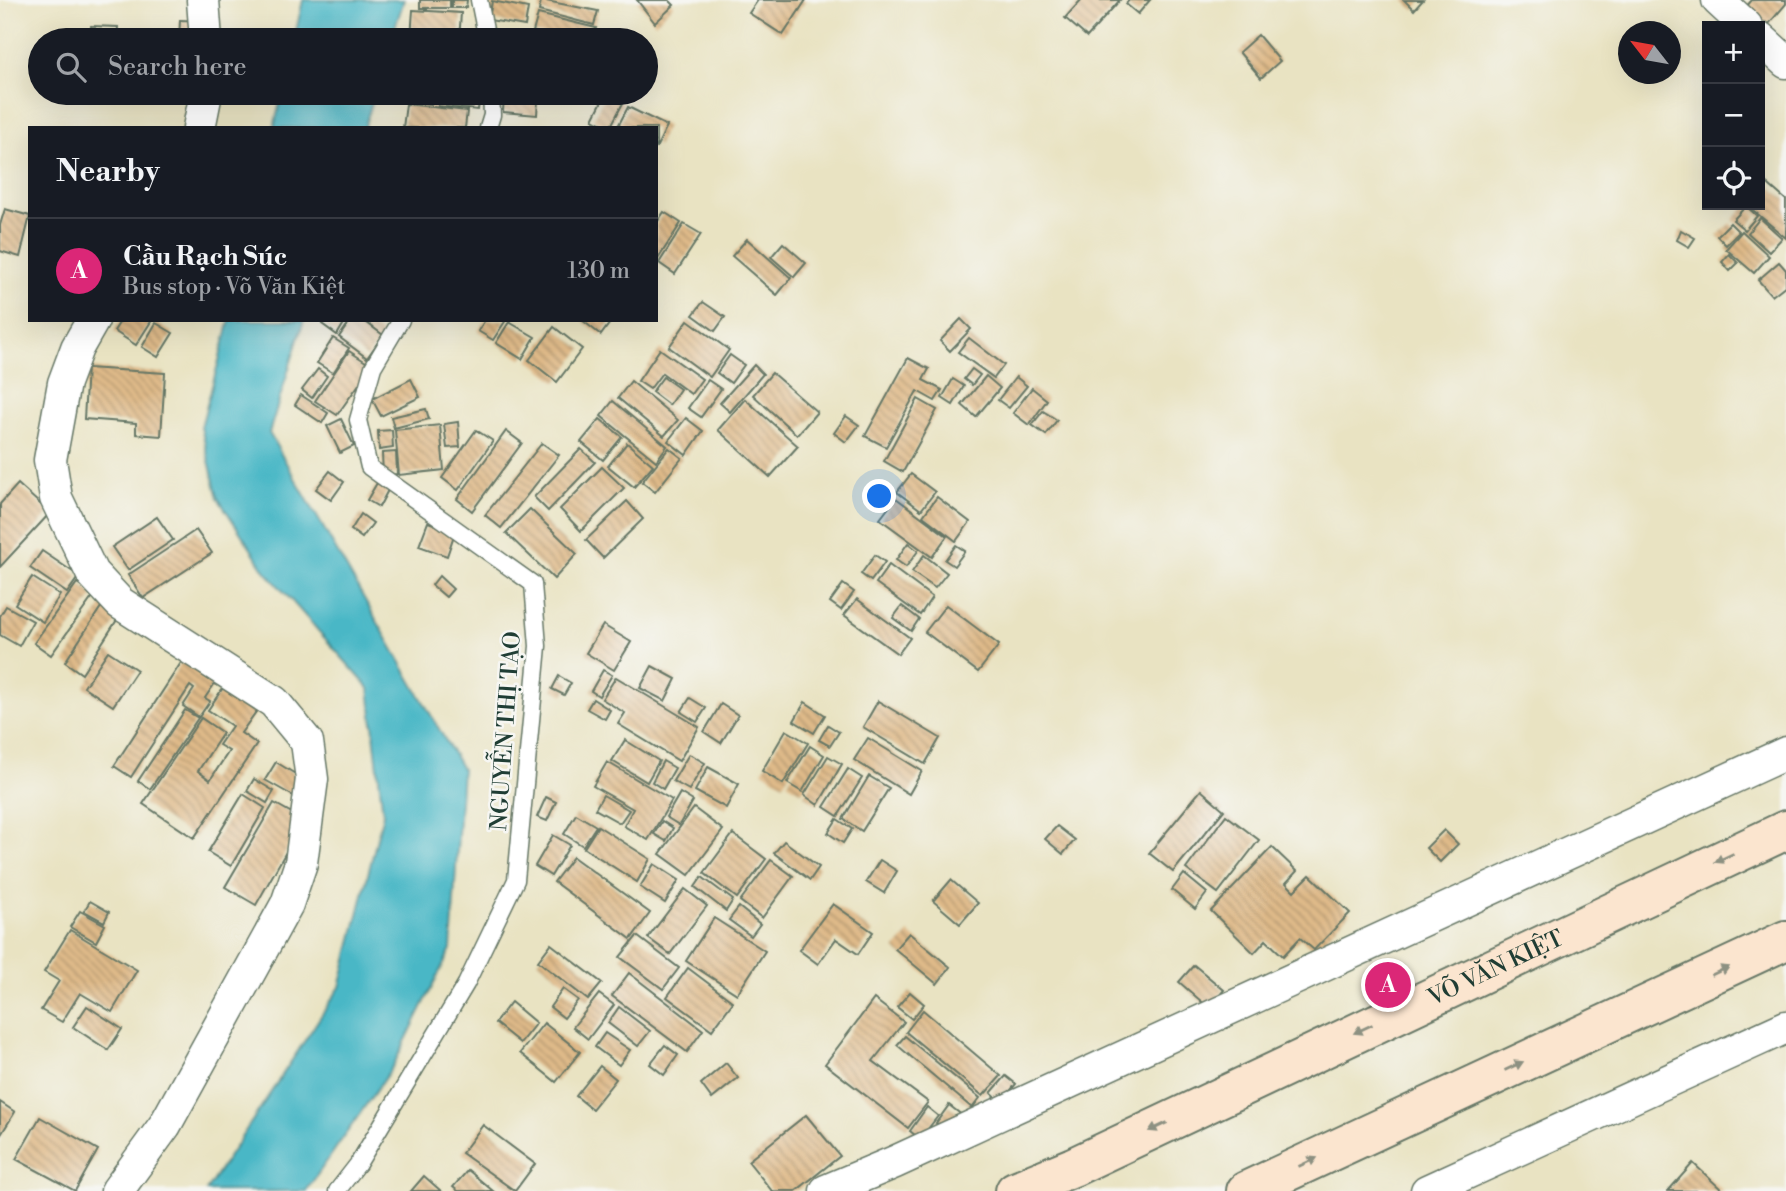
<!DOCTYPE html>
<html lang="en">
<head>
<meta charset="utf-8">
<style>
	body { margin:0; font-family:"Libre Bodoni",serif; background:#242831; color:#f1f3f6 }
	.controls { position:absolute; right:21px; top:21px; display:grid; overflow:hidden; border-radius:0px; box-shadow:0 7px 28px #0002 }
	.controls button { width:63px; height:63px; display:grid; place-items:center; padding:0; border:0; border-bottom:2px solid #363941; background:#171b24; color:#f1f3f6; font:35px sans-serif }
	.compass { position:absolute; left:1618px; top:21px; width:63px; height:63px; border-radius:50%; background:#171b24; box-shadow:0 7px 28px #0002; rotate:301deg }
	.you { position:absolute; left:880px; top:497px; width:24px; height:24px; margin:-18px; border:5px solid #fff; border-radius:50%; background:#1a73e8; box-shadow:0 0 0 10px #1a73e833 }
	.badge { display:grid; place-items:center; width:46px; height:46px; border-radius:50%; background:#db2777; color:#fff; font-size:23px; font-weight:700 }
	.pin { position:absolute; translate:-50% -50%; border:4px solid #fff; box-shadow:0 2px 7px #0006 }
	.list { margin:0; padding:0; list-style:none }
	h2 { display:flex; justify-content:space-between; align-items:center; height:91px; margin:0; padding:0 28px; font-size:30px }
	h2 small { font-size:23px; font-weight:400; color:#9ea1a6 }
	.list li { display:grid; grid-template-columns:46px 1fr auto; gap:21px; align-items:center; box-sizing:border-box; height:105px; padding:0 28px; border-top:2px solid #363941 }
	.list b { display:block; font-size:26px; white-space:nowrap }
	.list p { margin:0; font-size:23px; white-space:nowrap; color:#9ea1a6 }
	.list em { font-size:23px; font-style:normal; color:#9ea1a6 }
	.icon { flex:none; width:38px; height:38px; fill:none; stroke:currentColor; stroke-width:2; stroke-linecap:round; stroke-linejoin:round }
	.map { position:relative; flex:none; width:1786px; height:1191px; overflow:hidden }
	.search { position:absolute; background:#171b24; box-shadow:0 7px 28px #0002; left:28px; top:28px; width:630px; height:77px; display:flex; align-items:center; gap:18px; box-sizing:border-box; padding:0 24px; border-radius:38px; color:#9ea1a6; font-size:26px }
	.panel { position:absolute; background:#171b24; box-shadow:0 7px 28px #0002; left:28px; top:126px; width:630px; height:196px; border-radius:0px }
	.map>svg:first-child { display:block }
	.water { fill:#4ab7c6; stroke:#347a7d; stroke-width:2 }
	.building { fill:url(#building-back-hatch) }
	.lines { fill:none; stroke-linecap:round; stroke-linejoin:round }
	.lane-casing { stroke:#676; stroke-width:19 }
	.street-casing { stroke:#676; stroke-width:35 }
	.secondary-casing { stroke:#676; stroke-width:42 }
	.lane { stroke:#fff; stroke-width:16 }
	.street { stroke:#fff; stroke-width:32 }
	.secondary { stroke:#fbe5cf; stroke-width:38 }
	.oneway { fill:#8d9182 }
	.labels { text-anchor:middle; stroke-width:5; stroke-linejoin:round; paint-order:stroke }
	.street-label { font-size:23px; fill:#1f3d34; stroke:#f6f6f2 }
</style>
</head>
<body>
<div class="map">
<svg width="1786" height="1191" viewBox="0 0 1786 1191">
	<defs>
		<pattern id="building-back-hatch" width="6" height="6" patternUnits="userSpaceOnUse" patternTransform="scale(1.75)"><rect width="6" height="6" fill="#dfba89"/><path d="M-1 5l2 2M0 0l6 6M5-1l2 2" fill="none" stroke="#b49871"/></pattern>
	</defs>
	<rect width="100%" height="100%" fill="#f6f6f2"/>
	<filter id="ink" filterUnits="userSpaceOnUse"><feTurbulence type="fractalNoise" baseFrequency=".0143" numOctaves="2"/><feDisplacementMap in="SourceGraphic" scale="14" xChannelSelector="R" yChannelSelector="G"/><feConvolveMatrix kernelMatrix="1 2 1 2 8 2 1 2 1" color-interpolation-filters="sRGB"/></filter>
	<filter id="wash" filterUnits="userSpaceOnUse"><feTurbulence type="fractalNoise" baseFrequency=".00686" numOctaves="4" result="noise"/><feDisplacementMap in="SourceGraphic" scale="28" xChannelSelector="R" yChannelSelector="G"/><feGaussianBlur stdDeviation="1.57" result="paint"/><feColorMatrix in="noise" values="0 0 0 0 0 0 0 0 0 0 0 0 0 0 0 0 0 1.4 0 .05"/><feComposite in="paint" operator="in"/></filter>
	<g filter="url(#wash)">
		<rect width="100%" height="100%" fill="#e9e3c2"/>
		<!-- water -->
		<g class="water">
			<polygon points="303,0 404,0 391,40 294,40"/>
			<polygon points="282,93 375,93 364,128 274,128"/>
			<polygon points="230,320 304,320 269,433 462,769 451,949 393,1066 306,1191 206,1191 340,987 383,814 369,688 266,572 218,498 201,427"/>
		</g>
		<g id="blocks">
			<!-- building -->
			<g class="building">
				<rect x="420" y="0" width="30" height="8"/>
				<polygon points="452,0 467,0 466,8 452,8"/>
				<polygon points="541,0 598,11 594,25 539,11"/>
				<polygon points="637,0 669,0 674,5 655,23"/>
				<polygon points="758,0 806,0 783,35 749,13"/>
				<polygon points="1081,0 1120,0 1087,37 1065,18"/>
				<polygon points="1129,0 1150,0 1138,14 1126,4"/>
				<polygon points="1404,0 1423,0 1414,10"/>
				<polygon points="1752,0 1786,0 1786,4 1767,26 1745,8"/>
				<polygon points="492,1 528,8 525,26 489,20"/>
				<polygon points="413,10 461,13 459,40 411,37"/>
				<polygon points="538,14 596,28 593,40 566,40 533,32"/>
				<polygon points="180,20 202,21 201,40 179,40"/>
				<polygon points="91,26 118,27 117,40 90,40"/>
				<polygon points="1258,35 1280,61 1261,78 1239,52"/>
				<polygon points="80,93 95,93 94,99 80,98"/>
				<polygon points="147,93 176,93 176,96 147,95"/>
				<polygon points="406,93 432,93 431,104 405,101"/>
				<polygon points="439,93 480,93 478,110 438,106"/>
				<polygon points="504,95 538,98 537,115 503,112"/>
				<polygon points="605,95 623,103 610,128 593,119"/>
				<polygon points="406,104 467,111 465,128 403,128"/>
				<polygon points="628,107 667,126 656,148 656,128 617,128"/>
				<polygon points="1762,179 1786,200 1786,238 1747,205 1760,205"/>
				<polygon points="1746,206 1757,216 1745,230 1733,220"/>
				<polygon points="5,209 30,216 20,257 0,251 0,225"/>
				<polygon points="664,212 681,223 656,262 656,224"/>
				<polygon points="1760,218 1782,238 1769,252 1748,233"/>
				<polygon points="1730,223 1739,232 1726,245 1717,236"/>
				<polygon points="684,224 701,234 675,274 659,263"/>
				<polygon points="1681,230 1695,238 1689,247 1677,240"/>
				<polygon points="1742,231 1769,256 1754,273 1726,249"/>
				<polygon points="747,239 791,278 777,295 732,256"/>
				<polygon points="783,243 806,263 794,277 771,257"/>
				<polygon points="1729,254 1738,263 1730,271 1722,262"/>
				<polygon points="1779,262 1786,270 1786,285 1772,296 1758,280"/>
				<polygon points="703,302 725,317 715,331 693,315"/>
				<polygon points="961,319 971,329 950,351 940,341"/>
				<polygon points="121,320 152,320 136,345 114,331"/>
				<polygon points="325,320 346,320 337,335 322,324"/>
				<polygon points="351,320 363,320 383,335 367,358 339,337"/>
				<polygon points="485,320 506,320 493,340 478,331"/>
				<polygon points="582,320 612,320 601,335"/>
				<polygon points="688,320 729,350 710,377 669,347"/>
				<polygon points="509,322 535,337 522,359 496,343"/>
				<polygon points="156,323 173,333 158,357 142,347"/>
				<polygon points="554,327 582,349 557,382 529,360"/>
				<polygon points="333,338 349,348 333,373 317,363"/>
				<polygon points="969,338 1004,365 994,378 958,352"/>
				<polygon points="660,349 702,379 691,394 662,373 650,389 638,381"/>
				<polygon points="349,351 372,366 337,415 315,401"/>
				<polygon points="730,355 744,365 731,383 717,373"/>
				<polygon points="908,358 929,369 923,380 942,390 935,401 917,391 886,447 865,436"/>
				<polygon points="754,365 763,374 730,412 720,403"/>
				<polygon points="87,368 165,373 161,436 136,434 136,423 84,419"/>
				<polygon points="318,369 327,376 312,398 302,390"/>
				<polygon points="972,369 980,375 972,385 964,379"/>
				<polygon points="772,373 817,412 797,435 753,395"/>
				<polygon points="986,376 1000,388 976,417 962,405"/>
				<polygon points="663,377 680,389 669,405 652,392"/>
				<polygon points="1016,377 1027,386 1009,408 998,400"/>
				<polygon points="411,379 420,397 381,416 372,399"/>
				<polygon points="953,379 964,386 953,405 942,398"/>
				<polygon points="708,380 721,389 701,417 688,408"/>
				<polygon points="631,381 678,420 664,436 618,398"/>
				<polygon points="1032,388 1047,400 1029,425 1013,413"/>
				<polygon points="301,395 328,413 322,423 295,405"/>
				<polygon points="745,399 798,446 770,477 718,430"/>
				<polygon points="918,399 937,410 903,472 884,461"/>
				<polygon points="613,401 667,446 656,461 601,416"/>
				<polygon points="426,409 429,419 394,428 391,417"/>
				<polygon points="1043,411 1057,420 1046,435 1032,425"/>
				<polygon points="846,416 859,425 846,442 834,433"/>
				<polygon points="686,418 703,431 686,455 668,441"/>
				<polygon points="341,419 354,446 340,453 327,426"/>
				<polygon points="600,419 622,437 603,460 581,442"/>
				<polygon points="458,422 460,447 447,448 444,424"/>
				<polygon points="440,425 444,470 399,475 395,430"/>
				<polygon points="392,430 393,448 379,450 378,431"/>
				<polygon points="476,430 493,441 458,490 442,478"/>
				<polygon points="506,431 522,443 472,511 457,499"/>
				<polygon points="542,443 559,455 501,528 485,515"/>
				<polygon points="627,443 653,465 634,487 608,466"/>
				<polygon points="669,448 682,458 655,492 642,482"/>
				<polygon points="581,449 595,462 548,511 534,497"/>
				<polygon points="396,452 397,474 383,475 382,453"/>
				<polygon points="602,467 624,488 581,531 560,509"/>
				<polygon points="330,471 344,482 331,500 316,489"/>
				<polygon points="911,474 935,492 921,510 897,492"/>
				<polygon points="377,483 388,490 379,507 367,500"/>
				<polygon points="18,484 50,513 0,567 0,504"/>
				<polygon points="937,497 970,522 956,541 923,516"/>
				<polygon points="896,498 947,536 932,557 880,519"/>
				<polygon points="627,501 643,519 603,558 586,540"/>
				<polygon points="530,509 577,554 554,579 506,533"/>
				<polygon points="361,514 373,523 362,538 351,530"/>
				<polygon points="157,517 173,540 128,570 112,547"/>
				<polygon points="428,522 455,532 447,556 419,546"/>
				<polygon points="196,530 212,553 143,598 128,575"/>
				<polygon points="908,543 918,551 906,567 896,560"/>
				<polygon points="956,545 965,551 954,566 945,560"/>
				<polygon points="42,551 79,576 67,593 30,568"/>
				<polygon points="875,555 885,562 871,581 861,574"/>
				<polygon points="924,555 947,573 935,588 912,572"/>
				<polygon points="889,565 932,597 920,615 876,583"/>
				<polygon points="439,576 453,589 446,597 432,585"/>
				<polygon points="32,577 60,595 43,622 15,604"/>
				<polygon points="77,583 94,595 51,655 34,643"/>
				<polygon points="843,584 854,592 841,610 830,602"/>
				<polygon points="857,599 910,638 898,654 844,615"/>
				<polygon points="105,601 122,612 82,674 65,662"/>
				<polygon points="946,605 999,645 978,672 925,632"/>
				<polygon points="6,606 33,621 19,646 0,635 0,616"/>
				<polygon points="902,606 919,619 911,631 893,618"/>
				<polygon points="603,625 631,642 614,670 586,653"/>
				<polygon points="190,649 223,671 205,698 210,701 199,717 183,706 194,689 190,686 131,777 114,766"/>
				<polygon points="108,651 137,670 113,706 84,687"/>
				<polygon points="652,666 676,679 665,701 640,688"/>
				<polygon points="603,670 612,675 599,696 591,691"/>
				<polygon points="231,676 265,699 241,733 257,744 194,838 143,804 201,718 223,733 198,771 210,780 229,751 219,745 232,726 208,710"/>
				<polygon points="559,676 571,683 564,695 552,689"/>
				<polygon points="616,677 699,727 679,761 618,724 625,713 602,699"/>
				<polygon points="690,698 706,708 697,722 681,712"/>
				<polygon points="593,699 610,710 605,719 587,709"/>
				<polygon points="878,701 940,738 925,764 863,727"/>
				<polygon points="805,702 825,715 814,733 794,721"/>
				<polygon points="721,704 738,715 721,743 704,732"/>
				<polygon points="185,710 198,718 150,789 138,781"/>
				<polygon points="828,725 839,732 830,746 819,740"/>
				<polygon points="786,730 808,743 783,784 762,771"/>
				<polygon points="868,738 922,771 909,794 854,760"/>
				<polygon points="625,740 659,761 647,782 612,761"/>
				<polygon points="810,746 824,755 802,792 787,783"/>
				<polygon points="689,754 705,763 689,790 673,781"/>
				<polygon points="828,756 842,764 818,805 804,795"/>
				<polygon points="663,761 675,768 663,789 652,782"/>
				<polygon points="276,762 305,780 295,797 265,780"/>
				<polygon points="607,762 672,800 648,840 624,826 633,809 593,786"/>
				<polygon points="708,767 739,784 726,808 695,791"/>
				<polygon points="848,769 862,778 838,816 824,807"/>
				<polygon points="869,776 889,788 862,831 843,819"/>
				<polygon points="254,779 274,791 267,803 247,791"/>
				<polygon points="1201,790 1224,810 1173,872 1149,853"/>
				<polygon points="680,793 693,801 679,825 666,817"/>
				<polygon points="243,794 265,808 231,866 208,852"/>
				<polygon points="603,795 629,810 620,823 595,809"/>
				<polygon points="546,797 556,802 547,821 537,817"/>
				<polygon points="274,803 304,820 256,905 225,887"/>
				<polygon points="694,808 723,830 689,875 660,854"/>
				<polygon points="576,814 596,826 583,846 564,834"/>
				<polygon points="1226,815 1259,840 1218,893 1186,869"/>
				<polygon points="837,819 852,829 843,843 828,833"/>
				<polygon points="662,821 673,828 666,841 654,834"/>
				<polygon points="598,826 650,859 637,882 584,848"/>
				<polygon points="1057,826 1075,840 1063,854 1045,839"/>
				<polygon points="1444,830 1458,844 1440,862 1426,848"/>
				<polygon points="733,834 766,859 737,898 704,873"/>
				<polygon points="553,835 570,845 551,876 535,866"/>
				<polygon points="784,841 819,867 810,880 774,853"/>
				<polygon points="1272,847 1297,871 1286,883 1294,891 1310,875 1350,913 1314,950 1300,938 1283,956 1266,940 1254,953 1211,911"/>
				<polygon points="573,857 650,913 631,939 554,882"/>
				<polygon points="771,860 793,876 762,918 740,901"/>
				<polygon points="880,860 897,871 884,893 866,882"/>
				<polygon points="654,864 679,880 665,903 640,887"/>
				<polygon points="1184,874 1207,893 1195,909 1172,890"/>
				<polygon points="702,877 733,900 726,911 695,887"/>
				<polygon points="951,880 978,903 960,924 933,901"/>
				<polygon points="685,889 707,906 670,954 648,938"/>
				<polygon points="90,901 109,912 104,922 84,911"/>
				<polygon points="833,904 873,932 858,954 836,939 818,964 799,950"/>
				<polygon points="739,907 760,924 751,936 729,920"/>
				<polygon points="80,911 105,925 96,942 70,927"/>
				<polygon points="714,918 765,951 737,994 686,961"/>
				<polygon points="70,930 137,970 112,1012 80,993 62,1022 41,1010 59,981 44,972"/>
				<polygon points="909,933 950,967 937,984 895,949"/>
				<polygon points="637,936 679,968 663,989 620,957"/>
				<polygon points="551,944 602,983 588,1000 538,961"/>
				<polygon points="1194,965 1224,990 1209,1008 1179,982"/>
				<polygon points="688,968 733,1002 712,1030 667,997"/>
				<polygon points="629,973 703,1030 687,1052 612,996"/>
				<polygon points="563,989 578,1000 564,1018 550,1007"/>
				<polygon points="910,992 924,1004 912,1019 897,1007"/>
				<polygon points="599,994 614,1005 588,1039 573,1027"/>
				<polygon points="874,999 904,1022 873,1061 928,1102 908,1128 825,1064"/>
				<polygon points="511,1002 536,1023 520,1043 495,1023"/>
				<polygon points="87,1006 122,1029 108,1050 73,1027"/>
				<polygon points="619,1007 650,1031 638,1046 608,1023"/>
				<polygon points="923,1010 1001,1076 983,1096 906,1032"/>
				<polygon points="544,1023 580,1052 556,1082 520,1053"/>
				<polygon points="605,1033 630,1050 619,1065 595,1047"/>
				<polygon points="905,1036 980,1098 972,1108 897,1045"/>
				<polygon points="665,1045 678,1055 664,1075 650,1064"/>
				<polygon points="726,1063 738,1078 712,1099 701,1084"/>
				<polygon points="600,1066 616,1079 592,1109 576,1096"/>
				<polygon points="1006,1076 1016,1084 1001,1102 991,1093"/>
				<polygon points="0,1102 15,1112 0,1136"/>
				<polygon points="949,1105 963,1116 950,1133 936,1123"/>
				<polygon points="927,1107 938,1116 920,1139 910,1131"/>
				<polygon points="806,1115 840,1156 796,1191 772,1191 748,1161"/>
				<polygon points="40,1117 98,1150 75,1191 16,1159"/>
				<polygon points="483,1125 535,1164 515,1191 462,1153"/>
				<polygon points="1693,1163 1723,1191 1668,1191"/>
				<polygon points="468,1170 493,1191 458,1191 453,1187"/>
				<polygon points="424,1176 441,1191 411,1191"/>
			</g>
		</g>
	</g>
	<g filter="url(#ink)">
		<use href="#blocks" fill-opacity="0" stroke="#676" stroke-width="2"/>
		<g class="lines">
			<!-- lane casing -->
			<g class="lane-casing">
				<g id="lane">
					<polyline points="479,0 487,40"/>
					<polyline points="488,128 492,115 491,93"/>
					<polyline points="337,1191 358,1164 466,984 516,880 538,646 533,584 369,467 358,420 373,367 401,320"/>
				</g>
			</g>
			<!-- street casing -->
			<g class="street-casing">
				<g id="street">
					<polyline points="203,0 206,40"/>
					<polyline points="1718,0 1746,26"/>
					<polyline points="1760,38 1786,62"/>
					<polyline points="199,128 206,93"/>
					<polyline points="93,320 77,348 64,383 50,460 56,498 92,573 120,603 274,702 307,742 312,779 301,863 287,904 165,1125 117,1191"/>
					<polyline points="826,1191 895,1162 1786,753"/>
					<polyline points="1427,1191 1786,1027"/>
				</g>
			</g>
			<!-- secondary casing -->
			<g class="secondary-casing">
				<g id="secondary">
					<path id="s1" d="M1015,1191L1073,1167L1786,830"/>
					<polyline points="1246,1191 1786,940"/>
				</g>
			</g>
			<!-- lane -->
			<use href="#lane" class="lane"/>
			<!-- street -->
			<use href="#street" class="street"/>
			<!-- secondary -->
			<use href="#secondary" class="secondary"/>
		</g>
		<!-- one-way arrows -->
		<defs><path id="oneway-solid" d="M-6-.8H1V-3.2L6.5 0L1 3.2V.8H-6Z" transform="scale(1.75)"/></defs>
		<g class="oneway">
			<use href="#oneway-solid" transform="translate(1724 858) rotate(155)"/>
			<use href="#oneway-solid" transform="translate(1720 971) rotate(-25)"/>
			<use href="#oneway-solid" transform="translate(1363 1029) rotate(155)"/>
			<use href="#oneway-solid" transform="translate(1514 1066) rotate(-25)"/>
			<use href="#oneway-solid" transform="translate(1158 1127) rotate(155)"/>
			<use href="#oneway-solid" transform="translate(1308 1162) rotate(-25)"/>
		</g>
	</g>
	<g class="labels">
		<!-- street labels -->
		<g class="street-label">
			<text transform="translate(505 731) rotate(-86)" y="8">NGUYỄN THỊ TẠO</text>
			<text dy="8" stroke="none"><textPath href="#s1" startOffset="530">VÕ VĂN KIỆT</textPath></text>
		</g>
	</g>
</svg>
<div class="controls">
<button>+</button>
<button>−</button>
<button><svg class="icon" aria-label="locate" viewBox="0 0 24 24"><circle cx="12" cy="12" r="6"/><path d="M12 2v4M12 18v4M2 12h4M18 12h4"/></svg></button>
</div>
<svg class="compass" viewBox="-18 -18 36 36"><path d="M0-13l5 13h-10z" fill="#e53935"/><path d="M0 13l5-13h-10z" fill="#9ea1a6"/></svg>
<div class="you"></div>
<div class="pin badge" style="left:1388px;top:985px">A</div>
<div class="search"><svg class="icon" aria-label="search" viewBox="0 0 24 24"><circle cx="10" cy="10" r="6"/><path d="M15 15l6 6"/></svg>Search here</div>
<section class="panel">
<h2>Nearby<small></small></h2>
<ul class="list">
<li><span class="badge">A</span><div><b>Cầu Rạch Súc</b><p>Bus stop · Võ Văn Kiệt</p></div><em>130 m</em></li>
</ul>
</section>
</div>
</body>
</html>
